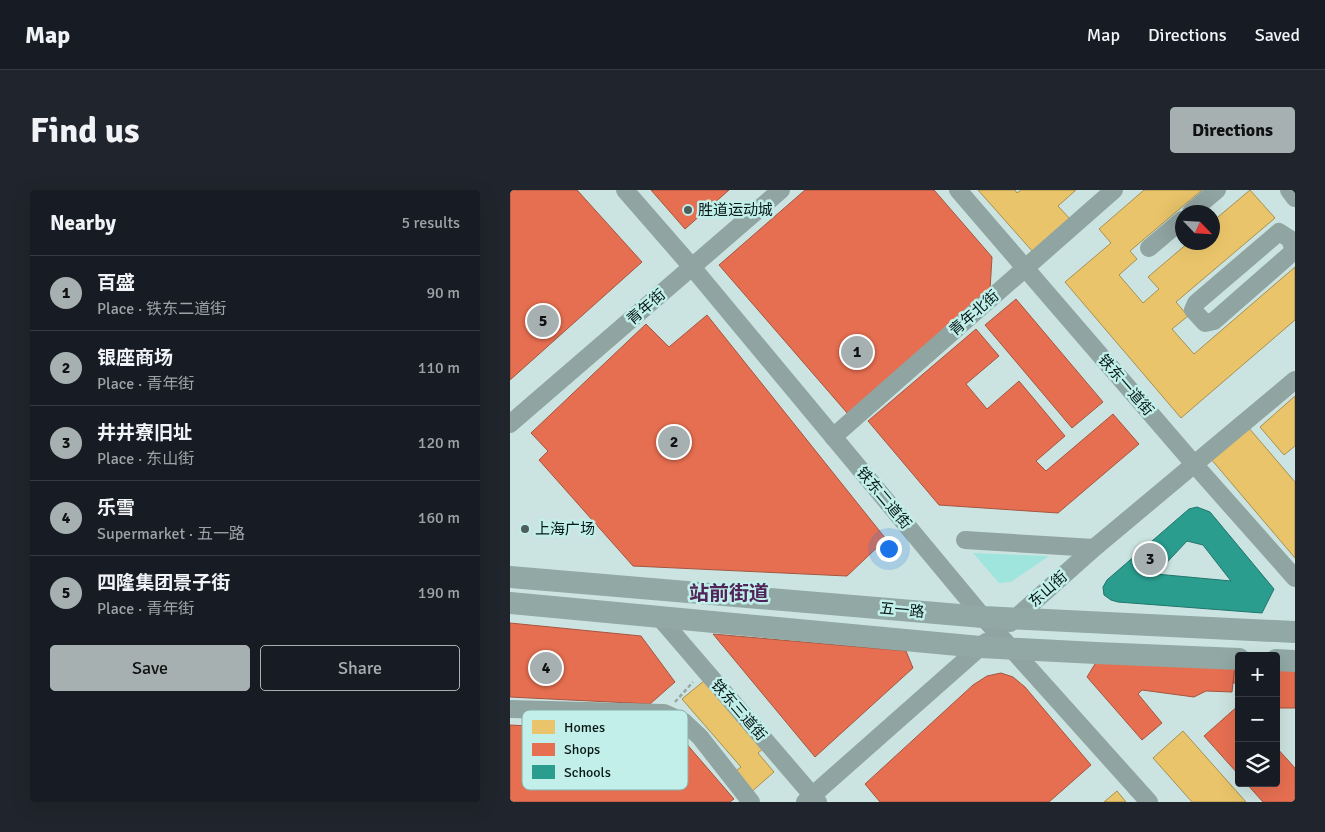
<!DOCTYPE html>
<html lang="en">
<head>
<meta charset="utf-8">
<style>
	body { margin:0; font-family:Signika,"Noto Sans SC",sans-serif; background:#20242c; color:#f1f3f6 }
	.controls { position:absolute; right:15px; bottom:15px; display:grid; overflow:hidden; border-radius:5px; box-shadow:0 5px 20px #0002 }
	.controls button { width:45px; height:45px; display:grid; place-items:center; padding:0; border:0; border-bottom:1px solid #363941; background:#171b24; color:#f1f3f6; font:25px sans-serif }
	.compass { position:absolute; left:665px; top:15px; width:45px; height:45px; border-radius:50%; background:#171b24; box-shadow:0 5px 20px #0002; rotate:115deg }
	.you { position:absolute; left:378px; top:358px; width:18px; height:18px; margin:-12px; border:4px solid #fff; border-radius:50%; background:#1a73e8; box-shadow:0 0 0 8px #1a73e833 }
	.badge { display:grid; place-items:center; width:32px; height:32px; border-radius:50%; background:#a7b0b1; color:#111; font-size:16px; font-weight:700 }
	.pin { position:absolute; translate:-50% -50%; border:2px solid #fff; box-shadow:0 1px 5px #0006 }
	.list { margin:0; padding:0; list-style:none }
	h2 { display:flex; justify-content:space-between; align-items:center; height:65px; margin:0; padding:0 20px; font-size:21px }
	h2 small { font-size:16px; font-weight:400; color:#9ea1a6 }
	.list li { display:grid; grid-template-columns:32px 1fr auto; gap:15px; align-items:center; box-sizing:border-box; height:75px; padding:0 20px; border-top:1px solid #363941 }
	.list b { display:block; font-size:19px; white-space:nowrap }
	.list p { margin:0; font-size:16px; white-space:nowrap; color:#9ea1a6 }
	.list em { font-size:16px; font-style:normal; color:#9ea1a6 }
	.actions { display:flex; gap:10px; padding:15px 20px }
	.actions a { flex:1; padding:11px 0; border:1px solid #a7b0b1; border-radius:5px; text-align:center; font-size:18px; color:#a7b0b1 }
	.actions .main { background:#a7b0b1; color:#111 }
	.icon { flex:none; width:28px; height:28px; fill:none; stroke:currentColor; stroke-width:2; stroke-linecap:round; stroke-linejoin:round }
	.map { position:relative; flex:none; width:785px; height:612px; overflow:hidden; border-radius:5px }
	header { display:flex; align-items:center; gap:30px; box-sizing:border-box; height:70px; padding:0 25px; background:#171b24; border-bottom:1px solid #363941 }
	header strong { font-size:24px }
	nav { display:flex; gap:28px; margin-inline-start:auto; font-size:18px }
	.intro { display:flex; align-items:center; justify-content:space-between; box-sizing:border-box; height:120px; padding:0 30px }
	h1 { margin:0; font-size:35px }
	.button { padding:12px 22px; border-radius:5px; background:#a7b0b1; color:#111; font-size:18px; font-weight:700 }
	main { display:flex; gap:30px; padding:0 30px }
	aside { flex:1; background:#171b24; border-radius:5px; box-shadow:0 5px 20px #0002 }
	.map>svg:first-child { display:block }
	.green { fill:#a0e5dd }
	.homes { fill:#e9c46a; stroke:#a59051 }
	.shops { fill:#e76f51; stroke:#a4553f }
	.schools { fill:#2a9d8f; stroke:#20756b; fill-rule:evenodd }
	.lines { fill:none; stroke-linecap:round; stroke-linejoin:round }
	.path { stroke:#95a8a5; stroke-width:2.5; stroke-dasharray:4 2.5; stroke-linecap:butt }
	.minor { stroke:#90a4a2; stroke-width:18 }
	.major { stroke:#91a8a5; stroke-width:22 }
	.poi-dot { fill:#4c5f5d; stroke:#c2efe9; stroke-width:2 }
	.labels { text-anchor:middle; stroke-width:5; stroke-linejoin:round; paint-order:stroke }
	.poi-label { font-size:15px; fill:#071816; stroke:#c2efe9; text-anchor:start }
	.street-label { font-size:15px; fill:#071816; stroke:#c2efe9 }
	.district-label { font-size:20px; font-weight:bold; fill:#4f2559; stroke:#c2efe9 }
	.key { fill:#c2efe9; stroke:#8aaeaa; stroke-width:1 }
	.key-label { font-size:14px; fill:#071816 }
</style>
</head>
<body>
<header>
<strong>Map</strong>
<nav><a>Map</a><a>Directions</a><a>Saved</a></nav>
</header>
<div class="intro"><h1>Find us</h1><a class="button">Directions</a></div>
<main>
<aside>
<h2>Nearby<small>5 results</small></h2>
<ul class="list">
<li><span class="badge">1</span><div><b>百盛</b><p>Place · 铁东二道街</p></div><em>90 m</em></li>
<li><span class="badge">2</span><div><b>银座商场</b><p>Place · 青年街</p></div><em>110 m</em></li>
<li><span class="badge">3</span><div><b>井井寮旧址</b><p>Place · 东山街</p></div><em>120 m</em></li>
<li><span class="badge">4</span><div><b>乐雪</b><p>Supermarket · 五一路</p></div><em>160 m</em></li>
<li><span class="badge">5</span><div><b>四隆集团景子街</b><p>Place · 青年街</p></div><em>190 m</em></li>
</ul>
<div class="actions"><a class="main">Save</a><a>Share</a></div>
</aside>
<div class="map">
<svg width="785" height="612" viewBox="0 0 785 612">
	<rect width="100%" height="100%" fill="#cce4e1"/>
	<!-- green -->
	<polygon class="green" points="463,363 539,366 501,392 489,393"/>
	<!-- homes -->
	<g class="homes">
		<polygon points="468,0 505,0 507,3 511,0 566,0 548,16 560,29 523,62"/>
		<polygon points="634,0 692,0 620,61 627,69 609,85 633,113 649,99 638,87 679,52 702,52 702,32 740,0 765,28 666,112 678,126 662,139 684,164 785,77 785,130 671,228 555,92 601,53 589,39"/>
		<polygon points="785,206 785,256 774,265 750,237"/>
		<polygon points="738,237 785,292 785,368 701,269"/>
		<polygon points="195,490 254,558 248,563 264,582 239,604 222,584 231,577 172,509"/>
		<polygon points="673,541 736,612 682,612 643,568"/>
		<polygon points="607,601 616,612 594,612"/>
	</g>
	<!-- shops -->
	<g class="shops">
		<polygon points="0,0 67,0 132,72 0,190"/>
		<polygon points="141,0 219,0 175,39"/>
		<polygon points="295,0 424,0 482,67 480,100 338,224 209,75"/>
		<polygon points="506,109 593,212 562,238 475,135"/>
		<polygon points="197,125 376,349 337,386 123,376 29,270 38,261 21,243 136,134 159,157"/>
		<polygon points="466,139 489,166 456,194 477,219 509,191 555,246 526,271 536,281 603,224 629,254 548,323 429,315 358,231"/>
		<polygon points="0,433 131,446 165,492 140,514 0,507"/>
		<polygon points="203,444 396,461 403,478 305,567"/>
		<polygon points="588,469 725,476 722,502 696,501 684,507 632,500 628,504 652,533 632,550 577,487"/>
		<polygon points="725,476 729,476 729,493 723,493"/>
		<polygon points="766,477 785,478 785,518 766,518"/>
		<polygon points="491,483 503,487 515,497 581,575 539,612 370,612 355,594 463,495 477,486"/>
		<polygon points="729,515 729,585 694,546"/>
		<polygon points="0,535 168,544 224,609 220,612 0,612"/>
		<polygon points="766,557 785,578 785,612 753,612 736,593 766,593"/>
	</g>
	<!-- schools -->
	<path class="schools" d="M687,317L700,322L764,399L752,423L608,412L601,410L594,405L593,397L597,390L679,319ZM677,351L693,355L721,391L646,384Z"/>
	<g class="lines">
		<!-- path -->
		<polyline class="path" points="165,512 183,492"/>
		<!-- minor -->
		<g class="minor">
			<polyline points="115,0 182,77 473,427 639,612"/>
			<polyline points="448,0 684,274 785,388"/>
			<polyline points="779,0 785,8"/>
			<polyline points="681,22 707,0"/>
			<polygon points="769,42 780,49 784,61 704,131 695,133 683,120 686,113"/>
			<polyline points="639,58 672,30"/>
			<polyline points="0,234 271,0"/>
			<polyline points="323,247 604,0"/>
			<polyline points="455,350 584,358"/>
			<polyline points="150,428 308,612"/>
			<polyline points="500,433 584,358 785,190"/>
			<polyline points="0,519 154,523 174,532 190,547 241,612"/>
			<polyline points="295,612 476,452"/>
		</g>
		<!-- major -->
		<g class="major">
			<polyline points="0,387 473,427 785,442"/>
			<polyline points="0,413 470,457 586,463 729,469"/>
			<polyline points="766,470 785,471"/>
		</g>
	</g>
	<!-- markers -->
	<g class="poi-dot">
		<circle cx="178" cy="20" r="5"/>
		<circle cx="15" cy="339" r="5"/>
	</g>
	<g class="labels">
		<!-- poi labels -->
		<g class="poi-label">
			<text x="188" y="25">胜道运动城</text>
			<text x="25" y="344">上海广场</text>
		</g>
		<!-- street labels -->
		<g class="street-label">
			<text transform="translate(136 117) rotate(-41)" y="5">青年街</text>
			<text transform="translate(464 123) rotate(-41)" y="5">青年北街</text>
			<text transform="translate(616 195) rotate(49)" y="5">铁东一道街</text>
			<text transform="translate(374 308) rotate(50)" y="5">铁东二道街</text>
			<text transform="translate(538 399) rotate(-42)" y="5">东山街</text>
			<text transform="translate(392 420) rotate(5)" y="5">五一路</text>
			<text transform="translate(229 520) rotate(49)" y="5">铁东三道街</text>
		</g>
		<!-- district labels -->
		<g class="district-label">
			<text x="219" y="410">站前街道</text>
		</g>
	</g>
	<!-- legend -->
	<rect x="12" y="520" width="166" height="80" rx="8" class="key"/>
	<rect x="22" y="530" width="23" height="14" fill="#e9c46a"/>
	<rect x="22" y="553" width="23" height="13" fill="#e76f51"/>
	<rect x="22" y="575" width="23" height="14" fill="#2a9d8f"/>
	<g class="key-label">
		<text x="54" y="542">Homes</text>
		<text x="54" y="564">Shops</text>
		<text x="54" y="587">Schools</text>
	</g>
</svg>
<div class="controls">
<button>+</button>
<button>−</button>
<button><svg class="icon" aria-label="layers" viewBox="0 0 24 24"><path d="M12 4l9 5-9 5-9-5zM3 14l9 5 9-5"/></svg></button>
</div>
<svg class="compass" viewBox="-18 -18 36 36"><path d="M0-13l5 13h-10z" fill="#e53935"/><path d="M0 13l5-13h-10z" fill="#9ea1a6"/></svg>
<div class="you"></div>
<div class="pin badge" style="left:347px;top:162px">1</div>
<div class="pin badge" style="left:164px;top:252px">2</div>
<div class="pin badge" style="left:640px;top:369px">3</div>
<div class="pin badge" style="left:36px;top:478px">4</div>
<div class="pin badge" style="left:33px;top:131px">5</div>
</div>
</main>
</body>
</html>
